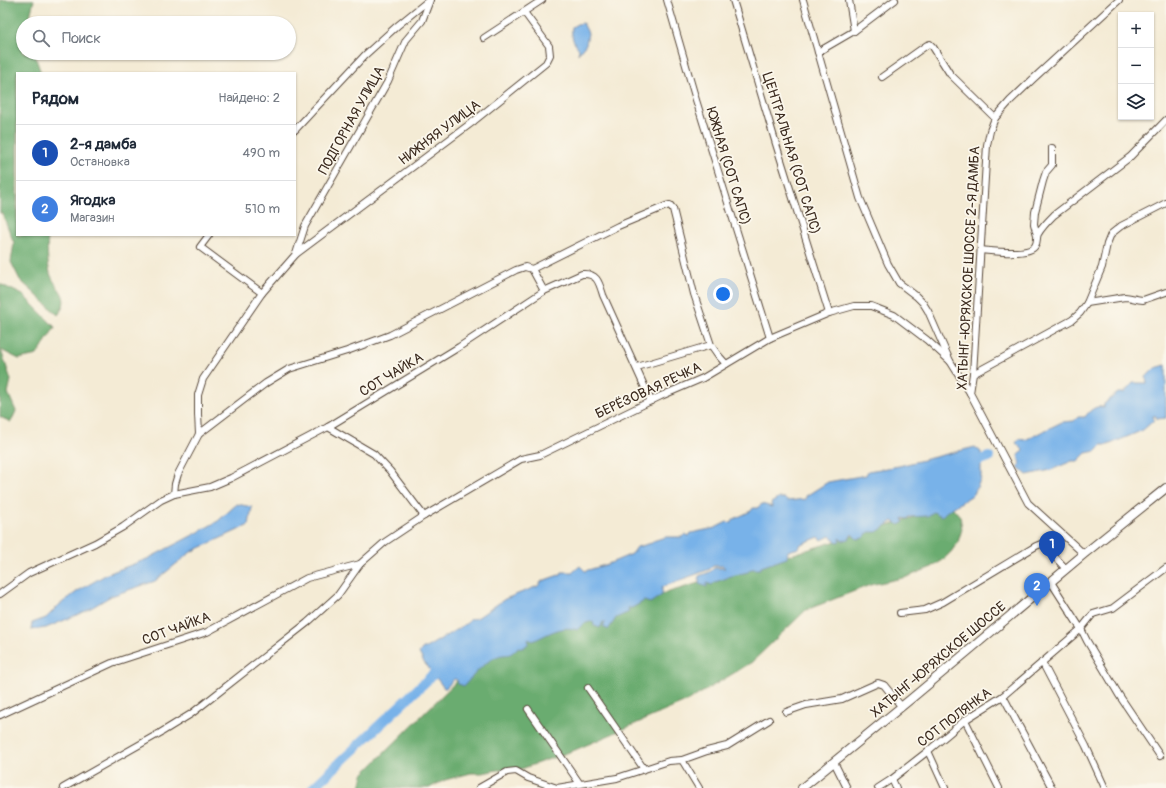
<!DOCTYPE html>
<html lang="ru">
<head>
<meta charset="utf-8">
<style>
	body { margin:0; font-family:Pangolin,sans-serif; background:#f6f6f7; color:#1f2937 }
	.controls { position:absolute; right:12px; top:12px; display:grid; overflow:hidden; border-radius:0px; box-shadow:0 1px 3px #0004 }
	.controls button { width:36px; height:36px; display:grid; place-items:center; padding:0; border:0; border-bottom:1px solid #e0e1e3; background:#fff; color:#1f2937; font:20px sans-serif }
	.you { position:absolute; left:723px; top:294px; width:14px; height:14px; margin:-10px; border:3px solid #fff; border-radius:50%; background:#1a73e8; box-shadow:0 0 0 6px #1a73e833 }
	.badge { display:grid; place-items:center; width:26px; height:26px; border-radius:50%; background:#111827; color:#fff; font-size:13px; font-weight:700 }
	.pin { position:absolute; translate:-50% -33px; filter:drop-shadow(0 1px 2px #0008) }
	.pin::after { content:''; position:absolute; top:21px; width:14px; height:12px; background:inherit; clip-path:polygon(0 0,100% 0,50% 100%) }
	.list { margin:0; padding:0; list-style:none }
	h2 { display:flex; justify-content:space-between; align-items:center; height:52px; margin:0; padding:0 16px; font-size:17px }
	h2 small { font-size:13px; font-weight:400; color:#747a83 }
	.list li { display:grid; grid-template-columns:26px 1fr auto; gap:12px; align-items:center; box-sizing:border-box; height:56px; padding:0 16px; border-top:1px solid #e0e1e3 }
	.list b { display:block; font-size:15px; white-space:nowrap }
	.list p { margin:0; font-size:13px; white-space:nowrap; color:#747a83 }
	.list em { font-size:13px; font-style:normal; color:#747a83 }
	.icon { flex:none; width:22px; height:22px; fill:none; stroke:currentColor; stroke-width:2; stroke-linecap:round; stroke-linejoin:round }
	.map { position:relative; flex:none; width:1166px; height:788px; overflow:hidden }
	.search { position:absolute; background:#fff; box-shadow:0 1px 3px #0004; left:16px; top:16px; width:280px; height:44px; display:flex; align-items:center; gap:10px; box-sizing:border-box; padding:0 14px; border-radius:22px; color:#747a83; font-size:15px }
	.panel { position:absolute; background:#fff; box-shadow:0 1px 3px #0004; left:16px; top:72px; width:280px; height:164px; border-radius:0px }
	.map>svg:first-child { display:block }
	.forest { fill:#6aac70; stroke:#526b47 }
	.water { fill:#78b2e9; stroke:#5a6e84 }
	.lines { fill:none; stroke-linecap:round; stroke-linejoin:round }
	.river { stroke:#78b2e9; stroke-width:10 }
	.minor-casing { stroke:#574739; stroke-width:8 }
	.major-casing { stroke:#574739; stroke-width:10 }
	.minor { stroke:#fff; stroke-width:6 }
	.major { stroke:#fff; stroke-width:8 }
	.labels { text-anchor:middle; stroke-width:3.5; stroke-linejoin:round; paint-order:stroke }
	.street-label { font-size:14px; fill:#3b2a1e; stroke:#fbf7ec }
</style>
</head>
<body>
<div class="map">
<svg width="1166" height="788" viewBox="0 0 1166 788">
	<rect width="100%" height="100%" fill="#fbf7ec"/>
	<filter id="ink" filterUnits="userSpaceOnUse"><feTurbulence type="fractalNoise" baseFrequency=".025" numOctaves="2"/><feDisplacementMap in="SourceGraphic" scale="8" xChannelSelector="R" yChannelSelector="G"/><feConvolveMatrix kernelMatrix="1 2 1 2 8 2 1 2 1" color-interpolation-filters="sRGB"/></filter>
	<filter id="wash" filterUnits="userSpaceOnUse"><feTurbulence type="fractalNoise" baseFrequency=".012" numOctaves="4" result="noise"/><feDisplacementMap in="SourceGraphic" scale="16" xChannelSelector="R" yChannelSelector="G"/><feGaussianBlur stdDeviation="0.9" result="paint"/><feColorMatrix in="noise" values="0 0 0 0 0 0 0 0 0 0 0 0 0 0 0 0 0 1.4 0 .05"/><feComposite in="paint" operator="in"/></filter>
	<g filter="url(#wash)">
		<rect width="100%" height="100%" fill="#f4ebd5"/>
		<!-- forest -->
		<g class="forest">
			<path d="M0,0H34L30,16V23H23V53H34L41,73H17V235H48C47,248 47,261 50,273C55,290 73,295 58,315L20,280L11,262L14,243L2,213H0Z"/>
			<polygon points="0,284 23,295 55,327 37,355 19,359 1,350 11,380 8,393 16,411 11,422 0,417"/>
			<polygon points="951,506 960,516 962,529 958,542 951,552 943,560 932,567 907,577 870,585 806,610 752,662 688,701 575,750 521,769 497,770 483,773 471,773 445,780 429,788 360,788 363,774 492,646"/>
		</g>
		<!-- water -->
		<g class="water">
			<path d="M583,23L588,33L586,44L578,54L579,49C573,42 571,37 572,27L577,24Z"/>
			<path d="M1166,365V418L1157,419L1156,416H1153L1154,420L1143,430L1108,445H1101L1096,451L1086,453L1078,461H1072L1051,470L1027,475L1018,467L1020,464L1018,455L1023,450L1016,443L1019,439L1025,440L1062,422L1074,421L1078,417H1085C1090,410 1096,405 1104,407V404L1118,393H1124L1133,383H1147L1146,377L1155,368Z"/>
			<path d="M975,447L981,452V478L974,494L946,512L942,516L933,512L928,516L909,517L908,519L903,518L904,522L899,525L893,521L877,532H869L863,538L857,539L852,534L849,539L842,541L840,538V541L837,542L830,536L822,540L819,537L801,544L799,548L788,551L787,558L761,567L760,569H751L748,572L727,577V578L715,582L712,585L707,583V587L699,584V576L710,572L714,568H725L723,566H713L710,569L662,587V595L650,603L644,601L632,608H628L629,612L616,618L608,630L603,626L605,622H603L600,628L594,626L593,621L583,624L577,630C562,624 547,635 533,641L528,639L529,643L523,648L518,647C508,659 507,652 496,657C483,663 473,676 464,686L458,684L457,680L454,679L446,688H444L423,661L419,653L423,648H426L467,623L471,619L477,618L505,599L538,586L542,581L559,575L560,576L562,572H573L580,566L585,571L608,564L632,554L637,547L652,543L653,541L665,537H682L685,534L689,536L691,533L715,528L727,522L732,523V520L751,511L753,508H757L762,504L772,507L771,503L779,498H784L787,501L806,499V496L828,482L866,475L868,471L899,466Z"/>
			<polygon points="237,504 252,507 249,525 191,552 155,581 111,596 86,611 46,628 31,630 32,623 46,618 59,605 78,591 107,574 147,559 195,534 218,521"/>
		</g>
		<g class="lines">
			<!-- river -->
			<g class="river">
				<polyline points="969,464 989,457"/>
				<polyline points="313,788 442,666"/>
			</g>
		</g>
	</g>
	<g filter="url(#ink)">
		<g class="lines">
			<!-- minor casing -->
			<g class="minor-casing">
				<g id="minor">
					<polyline points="667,0 696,100 770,338"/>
					<polyline points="733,0 776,144 829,313"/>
					<polyline points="803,0 860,198 888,264 899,283 916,296 923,303 928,311 950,361 970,393"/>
					<polyline points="849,0 854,31"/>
					<polyline points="484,38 542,0"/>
					<polyline points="818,52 854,31 895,0"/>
					<polyline points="882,77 927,45 930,44 933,47 950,74 995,118"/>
					<polyline points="295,130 365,55 397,26 429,0"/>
					<polyline points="209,235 200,247 262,293"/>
					<polyline points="1037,235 1034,224 1035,212 1043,181 1046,172 1052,165 1052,148"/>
					<path d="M981,250C992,251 1029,256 1035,246C1038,242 1036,238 1038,234C1042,227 1048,221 1054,215L1130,157L1166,120"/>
					<polyline points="296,254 305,226 388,81 406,40 422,21 430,0"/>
					<polyline points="532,269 544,291"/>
					<polyline points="1087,303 1102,267 1107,244 1111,234 1121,226 1166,203"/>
					<polyline points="637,367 711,345"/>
					<path d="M973,374L1072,320L1080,313L1087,303L1125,297C1131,297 1136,300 1143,300L1166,292"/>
					<polyline points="328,427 374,454 390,471 424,516"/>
					<polyline points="199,434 266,383 289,369 347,351 390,335 516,270 525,267 532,269 618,226 666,206 670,205 673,209 694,294 711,345 718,355 726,364"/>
					<polyline points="174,494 175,484 178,474 199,434 198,414 198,395 203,379 262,293 296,254 474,121 546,63 550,55 549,46 524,12"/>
					<polyline points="1084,554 1028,503 970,393 973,374 987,145 990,131 995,118 1010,101 1033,79 1119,0"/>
					<polyline points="1051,582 1081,629 1087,641 1119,695 1160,756"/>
					<path d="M0,594L29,573L95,543L123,527L161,500L174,494L210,487L231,478L328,427L459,347L544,291L582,274C597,273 599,282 603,295L651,401"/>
					<polyline points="900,613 925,610 943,602 1036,546 1041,544 1045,546 1066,569"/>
					<polyline points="1042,662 1086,746 1105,788"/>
					<polyline points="588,688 644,769"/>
					<polyline points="1003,696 1052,788"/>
					<polyline points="528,709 580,784"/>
					<polyline points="786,712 806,705 842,699 878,683 884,685 901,706"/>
					<polyline points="0,715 112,663 207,632 307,578 360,564"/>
					<polyline points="965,720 999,788"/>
					<polyline points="928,751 945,788"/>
					<polyline points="682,760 707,751 727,746 769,720"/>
					<polyline points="834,762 847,788"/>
					<polyline points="892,779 896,788"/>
					<polyline points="63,788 160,733 191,714 307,623 338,595 360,564 385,542 424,516 521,459 540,455 661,396 703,378 770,338 829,313 854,306 871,306 894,315 927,340 950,361"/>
					<polyline points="479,788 507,772 516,771 528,778 557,788 617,778 669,761 682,760 699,788"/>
					<polyline points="878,788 892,779 928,751 965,720 1003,696 1081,629 1093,614 1113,608 1166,568"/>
				</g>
			</g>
			<!-- major casing -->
			<g class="major-casing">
				<polyline id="major" points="802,788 912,698 1084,554 1166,488"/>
			</g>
			<!-- minor -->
			<use href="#minor" class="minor"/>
			<!-- major -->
			<use href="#major" class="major"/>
		</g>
	</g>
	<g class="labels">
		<!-- street labels -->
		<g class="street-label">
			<text transform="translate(351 120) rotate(-61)" y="5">ПОДГОРНАЯ УЛИЦА</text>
			<text transform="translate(439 132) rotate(-37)" y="5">НИЖНЯЯ УЛИЦА</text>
			<text transform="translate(792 153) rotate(73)" y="5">ЦЕНТРАЛЬНАЯ (СОТ САПС)</text>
			<text transform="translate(729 166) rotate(73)" y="5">ЮЖНАЯ (СОТ САПС)</text>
			<text transform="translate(968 268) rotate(-87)" y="5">ХАТЫНГ-ЮРЯХСКОЕ ШОССЕ 2-Я ДАМБА</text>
			<text transform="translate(391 374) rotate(-31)" y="5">СОТ ЧАЙКА</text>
			<text transform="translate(648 390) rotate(-25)" y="5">БЕРЁЗОВАЯ РЕЧКА</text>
			<text transform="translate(176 628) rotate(-20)" y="5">СОТ ЧАЙКА</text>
			<text transform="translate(938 659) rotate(-40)" y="5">ХАТЫНГ-ЮРЯХСКОЕ ШОССЕ</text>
			<text transform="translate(954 717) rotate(-37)" y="5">СОТ ПОЛЯНКА</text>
		</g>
	</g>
</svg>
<div class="controls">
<button>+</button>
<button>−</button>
<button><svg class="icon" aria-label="layers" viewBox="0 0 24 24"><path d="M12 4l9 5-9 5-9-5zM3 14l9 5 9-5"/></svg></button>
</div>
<div class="you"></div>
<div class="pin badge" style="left:1052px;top:564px;background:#1a4fb4">1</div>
<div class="pin badge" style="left:1037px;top:606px;background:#3f7fe0">2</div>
<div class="search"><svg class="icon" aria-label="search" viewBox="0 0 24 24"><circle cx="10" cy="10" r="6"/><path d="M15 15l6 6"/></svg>Поиск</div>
<section class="panel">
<h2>Рядом<small>Найдено: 2</small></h2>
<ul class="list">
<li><span class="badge" style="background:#1a4fb4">1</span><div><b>2-я дамба</b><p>Остановка</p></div><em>490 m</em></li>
<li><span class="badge" style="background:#3f7fe0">2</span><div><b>Ягодка</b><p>Магазин</p></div><em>510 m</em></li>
</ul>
</section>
</div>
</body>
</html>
